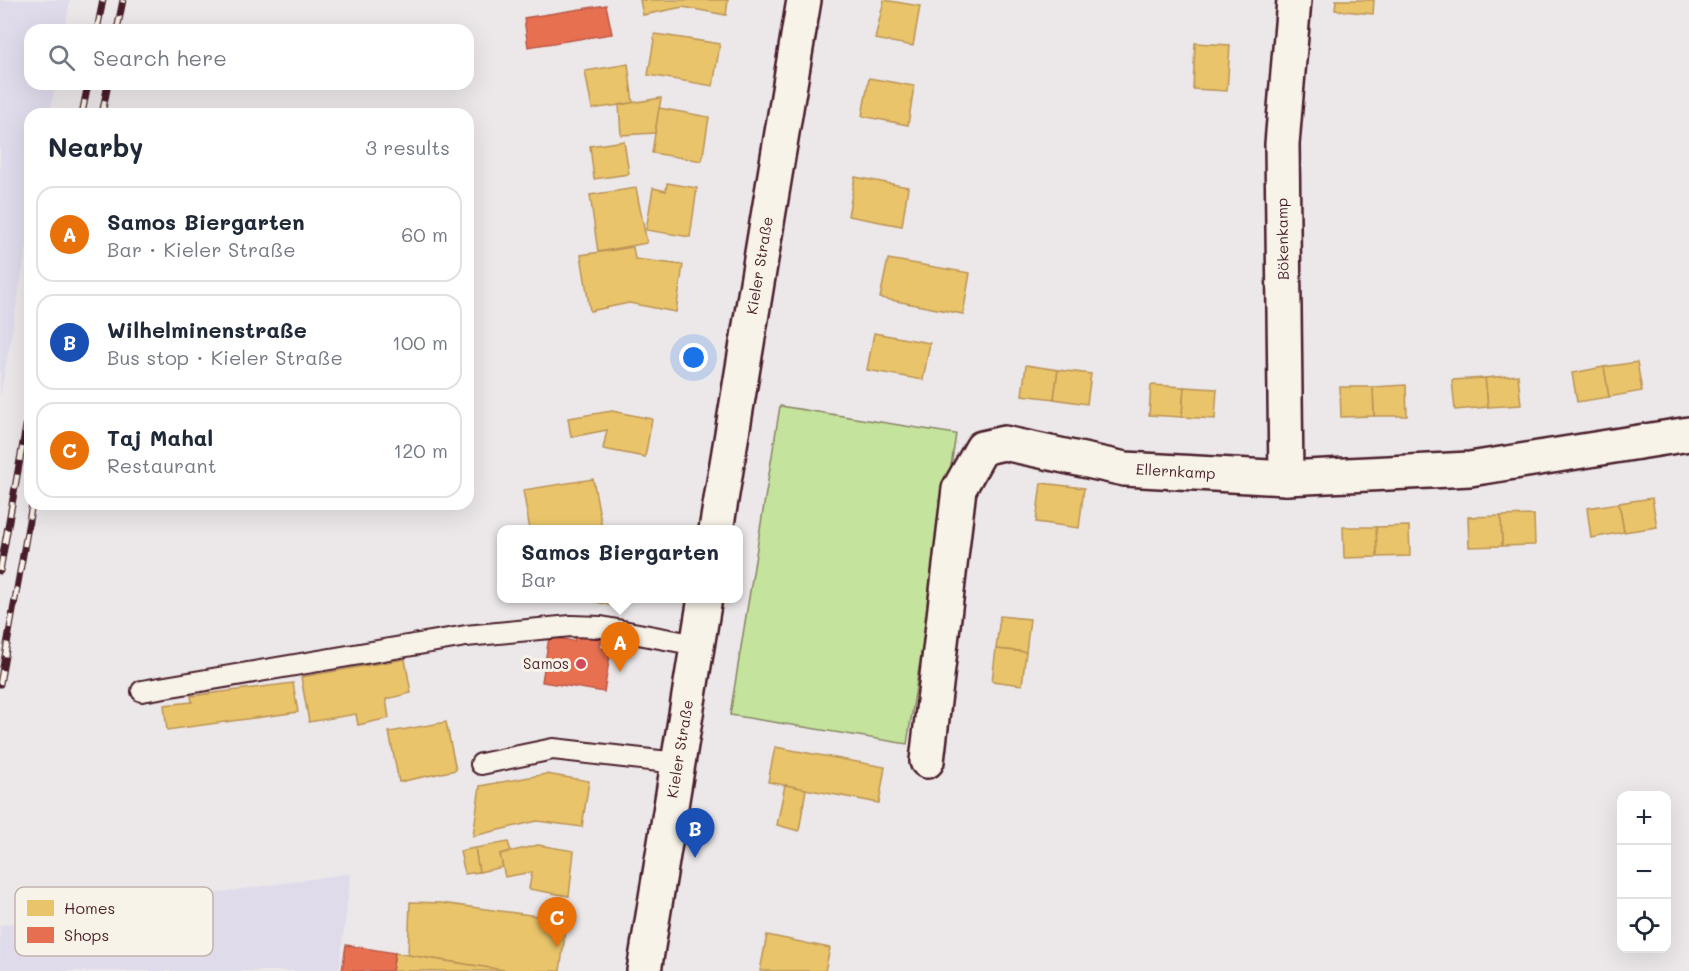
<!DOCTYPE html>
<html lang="en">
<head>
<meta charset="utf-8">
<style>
	body { margin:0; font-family:Mali,sans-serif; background:#f2f2f3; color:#1f2937 }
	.controls { position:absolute; right:18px; bottom:18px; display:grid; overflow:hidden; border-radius:12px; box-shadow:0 6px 24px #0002 }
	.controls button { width:54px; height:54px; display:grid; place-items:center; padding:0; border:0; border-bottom:2px solid #e0e1e3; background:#fff; color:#1f2937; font:30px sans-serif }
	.you { position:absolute; left:694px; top:358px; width:21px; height:21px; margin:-15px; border:4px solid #fff; border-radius:50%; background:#1a73e8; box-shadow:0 0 0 9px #1a73e833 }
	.badge { display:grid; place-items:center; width:39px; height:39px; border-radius:50%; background:#db2777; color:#fff; font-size:20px; font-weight:700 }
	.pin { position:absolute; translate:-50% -50px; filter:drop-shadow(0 2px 3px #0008) }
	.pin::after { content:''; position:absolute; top:32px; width:21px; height:18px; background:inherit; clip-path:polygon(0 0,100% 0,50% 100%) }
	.popup { position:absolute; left:497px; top:525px; width:246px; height:78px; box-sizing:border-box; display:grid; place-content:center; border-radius:12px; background:#fff; filter:drop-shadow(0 2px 4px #0005); font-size:20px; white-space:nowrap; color:#747a83 }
	.popup b { font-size:22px; color:#1f2937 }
	.popup::after { content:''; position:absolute; left:50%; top:100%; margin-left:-12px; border:12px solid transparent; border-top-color:#fff }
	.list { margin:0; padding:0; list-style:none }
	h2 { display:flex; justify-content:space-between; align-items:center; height:78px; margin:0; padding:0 24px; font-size:26px }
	h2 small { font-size:20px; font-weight:400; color:#747a83 }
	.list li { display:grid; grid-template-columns:39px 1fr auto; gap:18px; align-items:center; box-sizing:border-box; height:96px; margin:0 12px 12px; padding:0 12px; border:2px solid #e0e1e3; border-radius:18px }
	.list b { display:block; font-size:22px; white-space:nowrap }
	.list p { margin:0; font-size:20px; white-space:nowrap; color:#747a83 }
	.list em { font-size:20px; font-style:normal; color:#747a83 }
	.icon { flex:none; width:33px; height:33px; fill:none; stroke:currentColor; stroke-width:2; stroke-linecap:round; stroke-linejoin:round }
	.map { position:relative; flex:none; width:1689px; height:971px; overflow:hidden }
	.search { position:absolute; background:#fff; box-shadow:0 6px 24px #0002; left:24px; top:24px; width:450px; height:66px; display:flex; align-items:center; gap:15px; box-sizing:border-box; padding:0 21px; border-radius:18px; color:#747a83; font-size:22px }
	.panel { position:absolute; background:#fff; box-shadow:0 6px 24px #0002; left:24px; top:108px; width:450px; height:402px; border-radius:18px }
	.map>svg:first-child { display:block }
	.built { fill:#dfdbeb }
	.green { fill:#c4e39c; stroke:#878164; stroke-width:1.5 }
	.homes { fill:#e9c46a; stroke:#b99257; stroke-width:1.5 }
	.shops { fill:#e76f51; stroke:#b85746; stroke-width:1.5 }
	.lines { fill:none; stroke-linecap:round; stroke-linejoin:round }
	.lane-casing { stroke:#4a1f2b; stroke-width:24 }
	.street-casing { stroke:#4a1f2b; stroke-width:38 }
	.secondary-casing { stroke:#4a1f2b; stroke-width:38 }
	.lane { stroke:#f7f3e8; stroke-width:20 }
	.street { stroke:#f7f3e8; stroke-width:33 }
	.secondary { stroke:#f7f3e8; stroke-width:33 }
	.rail-casing { stroke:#4a1f2b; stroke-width:7 }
	.rail { stroke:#f7f3e8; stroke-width:4.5; stroke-dasharray:14; stroke-linecap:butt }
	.poi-dot { fill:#d1495b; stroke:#f7f3e8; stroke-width:2 }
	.labels { text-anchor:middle; stroke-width:6; stroke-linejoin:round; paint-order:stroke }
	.street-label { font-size:15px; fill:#4a1f2b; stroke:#f7f3e8 }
	.poi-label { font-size:15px; fill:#4a1f2b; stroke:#f7f3e8; text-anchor:end }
	.key { fill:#f7f3e8; stroke:#c3b3af; stroke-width:1.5 }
	.key-label { font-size:16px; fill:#4a1f2b }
</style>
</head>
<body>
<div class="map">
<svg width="1689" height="971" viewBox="0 0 1689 971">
	<rect width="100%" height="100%" fill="#ece8e9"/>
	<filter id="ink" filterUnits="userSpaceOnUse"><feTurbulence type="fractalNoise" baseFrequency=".0167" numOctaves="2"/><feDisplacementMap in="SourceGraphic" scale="12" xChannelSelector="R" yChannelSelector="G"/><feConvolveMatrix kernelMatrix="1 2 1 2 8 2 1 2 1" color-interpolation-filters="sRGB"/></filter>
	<g filter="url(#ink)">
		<!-- built -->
		<g class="built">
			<polygon points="0,0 70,0 65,30 30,30 30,84 55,84 50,114 30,114 30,228 0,399"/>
			<polygon points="351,873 339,971 0,971 0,925"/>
		</g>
		<!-- green -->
		<polygon class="green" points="780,406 956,434 907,744 730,715"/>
		<!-- homes -->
		<g class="homes">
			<polygon points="640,0 728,0 726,15 683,7 643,15"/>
			<polygon points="884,0 920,6 913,46 875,39"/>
			<polygon points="1336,0 1374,0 1373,14 1335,10"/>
			<polygon points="655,34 720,44 713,86 648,75"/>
			<polygon points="1195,43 1230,45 1227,91 1193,89"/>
			<polygon points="628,64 633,103 592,109 585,71"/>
			<polygon points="869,78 914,86 908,125 862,116"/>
			<polygon points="661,98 655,133 621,135 619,105"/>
			<polygon points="659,108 709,117 702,161 652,153"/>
			<polygon points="624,141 629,174 594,179 590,146"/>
			<polygon points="855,177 908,187 902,226 848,216"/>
			<polygon points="667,183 697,188 690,237 646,230 653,188 666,191"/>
			<polygon points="636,188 647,243 598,252 590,195"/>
			<polygon points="633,247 635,259 683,265 676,312 629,303 590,311 581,255"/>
			<polygon points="888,259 970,273 963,314 880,298"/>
			<polygon points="874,333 930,343 923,380 867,370"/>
			<polygon points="1637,362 1642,391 1609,397 1604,367"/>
			<polygon points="1026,365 1058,370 1054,399 1022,395"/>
			<polygon points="1604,367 1609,397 1577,402 1572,373"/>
			<polygon points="1058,370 1091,374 1087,404 1054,399"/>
			<polygon points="1518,375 1521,405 1488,407 1485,378"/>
			<polygon points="1485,378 1488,407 1455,410 1452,380"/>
			<polygon points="1151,385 1184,387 1182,417 1149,415"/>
			<polygon points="1406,385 1407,416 1374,416 1373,387"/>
			<polygon points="1184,387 1217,389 1215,419 1182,417"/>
			<polygon points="1340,387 1373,387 1374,416 1341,417"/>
			<polygon points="612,411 652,419 645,457 603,449 607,430 571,437 568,418"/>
			<polygon points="593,479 602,527 530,530 523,490"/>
			<polygon points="1041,483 1084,488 1079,528 1036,522"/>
			<polygon points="1652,498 1657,527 1624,532 1619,503"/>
			<polygon points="1619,503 1624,532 1591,538 1587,508"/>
			<polygon points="1534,515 1535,545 1502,546 1501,516"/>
			<polygon points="1501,516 1502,546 1469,547 1468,517"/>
			<polygon points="1409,526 1410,556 1377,557 1376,527"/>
			<polygon points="1343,527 1376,527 1377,557 1344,558"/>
			<polygon points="579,598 624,598 622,608"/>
			<polygon points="1000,616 1030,619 1026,652 996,649"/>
			<polygon points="996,649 1026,652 1022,685 992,681"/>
			<polygon points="405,659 411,693 386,699 389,718 358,725 356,714 309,722 301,677"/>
			<polygon points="293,683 298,712 167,730 164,705 192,702 191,696"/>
			<polygon points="446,722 456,770 399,782 389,732"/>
			<polygon points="775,747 885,767 879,803 768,782"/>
			<polygon points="546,774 589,781 582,827 537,821 473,836 480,786"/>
			<polygon points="785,785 806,789 799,831 777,825"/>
			<polygon points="508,842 511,851 500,854 503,867 479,872 475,848"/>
			<polygon points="538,845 574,851 569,896 529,889 532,872 505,877 500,854"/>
			<polygon points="475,848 479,872 465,874 460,851"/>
			<polygon points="410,902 441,903 567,920 560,971 509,971 408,955"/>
			<polygon points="767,935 830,948 825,971 760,971"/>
			<polygon points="395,953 408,955 509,971 392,971"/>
		</g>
		<!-- shops -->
		<g class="shops">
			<polygon points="606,5 612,34 528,47 524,18"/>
			<polygon points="575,634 602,639 600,648 611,649 604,692 542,682 549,637 574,641"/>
			<polygon points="346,945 395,953 392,971 342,971"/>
		</g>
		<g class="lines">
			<!-- lane casing -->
			<g class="lane-casing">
				<g id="lane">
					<polyline points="142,691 466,636 571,626 601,627 697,645"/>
					<polyline points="481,764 553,749 677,763"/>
				</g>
			</g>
			<!-- street casing -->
			<g class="street-casing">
				<g id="street">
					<polyline points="1286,478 1282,144 1294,0"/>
					<path id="s1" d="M927,761L959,489L982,448L1004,443L1125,469L1286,478L1470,469L1689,434"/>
				</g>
			</g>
			<!-- secondary casing -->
			<g class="secondary-casing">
				<g id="secondary">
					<path id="s2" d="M716,530L804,0"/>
					<path id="s3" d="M644,971L705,598"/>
				</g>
			</g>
			<!-- lane -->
			<use href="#lane" class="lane"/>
			<!-- street -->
			<use href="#street" class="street"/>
			<!-- secondary -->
			<use href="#secondary" class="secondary"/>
			<!-- rail casing -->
			<g class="rail-casing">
				<g id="rail">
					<polyline points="97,30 103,0"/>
					<polyline points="117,30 123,0"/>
					<polyline points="82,114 88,84"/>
					<polyline points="102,114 108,84"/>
					<polyline points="0,571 30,404"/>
					<polyline points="0,684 32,504"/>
				</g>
			</g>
			<!-- rail -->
			<use href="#rail" class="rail"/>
		</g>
	</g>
	<!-- markers -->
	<circle class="poi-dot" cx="581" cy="664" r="6"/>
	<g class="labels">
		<!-- street labels -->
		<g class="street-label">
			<text transform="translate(1283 239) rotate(-91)" y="5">Bökenkamp</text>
			<text dy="5" stroke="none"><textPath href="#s2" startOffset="268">Kieler Straße</textPath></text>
			<text dy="5" stroke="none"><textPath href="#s1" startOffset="518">Ellernkamp</textPath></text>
			<text dy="5" stroke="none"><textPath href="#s3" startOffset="225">Kieler Straße</textPath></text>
		</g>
		<!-- poi labels -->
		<g class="poi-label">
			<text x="569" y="669">Samos</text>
		</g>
	</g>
	<!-- legend -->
	<rect x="15" y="887" width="198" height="69" rx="9" class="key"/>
	<rect x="27" y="900" width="27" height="16" fill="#e9c46a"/>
	<rect x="27" y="927" width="27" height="16" fill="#e76f51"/>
	<g class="key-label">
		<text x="64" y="914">Homes</text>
		<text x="64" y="941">Shops</text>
	</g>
</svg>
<div class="controls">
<button>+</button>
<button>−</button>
<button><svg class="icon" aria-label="locate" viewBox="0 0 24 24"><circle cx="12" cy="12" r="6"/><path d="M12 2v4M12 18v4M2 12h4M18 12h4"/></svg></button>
</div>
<div class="you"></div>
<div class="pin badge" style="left:620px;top:672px;background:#e8710a">A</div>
<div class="popup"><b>Samos Biergarten</b>Bar</div>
<div class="pin badge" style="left:695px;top:858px;background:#1a4fb4">B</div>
<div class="pin badge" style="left:557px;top:947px;background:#e8710a">C</div>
<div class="search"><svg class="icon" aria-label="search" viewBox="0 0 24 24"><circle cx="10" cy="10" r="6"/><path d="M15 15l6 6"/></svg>Search here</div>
<section class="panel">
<h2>Nearby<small>3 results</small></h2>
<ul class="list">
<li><span class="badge" style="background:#e8710a">A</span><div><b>Samos Biergarten</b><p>Bar · Kieler Straße</p></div><em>60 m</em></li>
<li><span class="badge" style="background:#1a4fb4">B</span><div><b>Wilhelminenstraße</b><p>Bus stop · Kieler Straße</p></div><em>100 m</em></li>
<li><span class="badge" style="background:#e8710a">C</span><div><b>Taj Mahal</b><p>Restaurant</p></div><em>120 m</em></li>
</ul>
</section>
</div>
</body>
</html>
